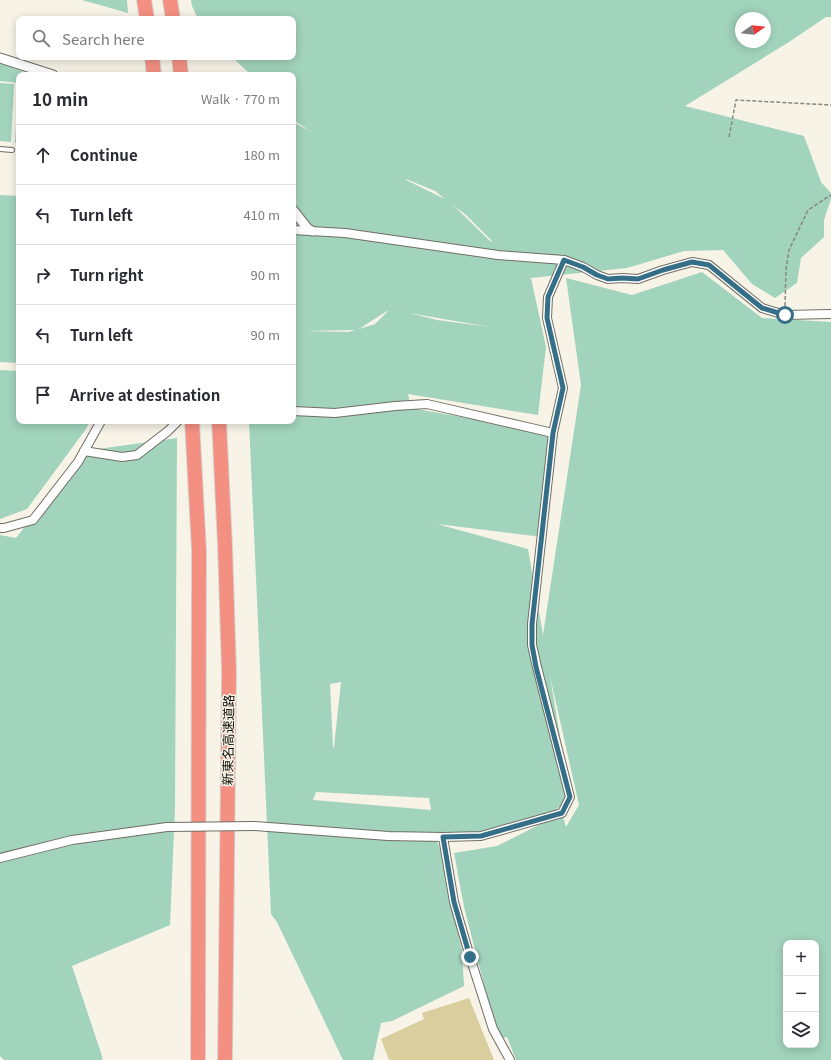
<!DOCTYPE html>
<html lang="en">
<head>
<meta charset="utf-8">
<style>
	body { margin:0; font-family:Georgia,"Noto Sans JP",serif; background:#f2f2f3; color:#2b2b33 }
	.controls { position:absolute; right:12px; bottom:12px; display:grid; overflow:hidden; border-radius:8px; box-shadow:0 2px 10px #0003 }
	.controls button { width:36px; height:36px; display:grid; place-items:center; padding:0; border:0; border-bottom:1px solid #e1e1e2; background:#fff; color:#2b2b33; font:20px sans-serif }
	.compass { position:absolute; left:735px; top:12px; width:36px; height:36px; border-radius:50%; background:#fff; box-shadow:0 2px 10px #0003; rotate:75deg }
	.stop { position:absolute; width:12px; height:12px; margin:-9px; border:3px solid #346e87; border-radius:50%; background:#fff }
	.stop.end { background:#346e87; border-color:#fff; box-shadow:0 1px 4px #0008 }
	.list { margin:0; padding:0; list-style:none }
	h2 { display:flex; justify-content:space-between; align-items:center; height:52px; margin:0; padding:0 16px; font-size:17px }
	h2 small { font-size:13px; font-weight:400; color:#7c7c81 }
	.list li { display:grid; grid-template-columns:26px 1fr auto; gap:12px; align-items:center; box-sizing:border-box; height:60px; padding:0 16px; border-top:1px solid #e1e1e2 }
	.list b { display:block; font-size:15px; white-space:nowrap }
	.list em { font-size:13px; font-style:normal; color:#7c7c81 }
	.icon { flex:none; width:22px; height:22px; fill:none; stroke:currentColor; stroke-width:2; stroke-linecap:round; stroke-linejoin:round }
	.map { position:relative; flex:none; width:831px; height:1060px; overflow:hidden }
	.search { position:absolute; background:#fff; box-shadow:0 2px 10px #0003; left:16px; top:16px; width:280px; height:44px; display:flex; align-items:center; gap:10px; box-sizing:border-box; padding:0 14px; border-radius:8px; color:#7c7c81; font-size:15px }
	.panel { position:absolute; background:#fff; box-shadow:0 2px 10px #0003; left:16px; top:72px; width:280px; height:352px; border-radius:8px }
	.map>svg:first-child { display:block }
	.green { fill:#a2d3bc; fill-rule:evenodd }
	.building { fill:#dacd9e }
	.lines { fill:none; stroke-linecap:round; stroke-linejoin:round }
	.service-casing { stroke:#716e63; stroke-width:6 }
	.minor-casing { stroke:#716e63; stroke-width:10 }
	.tertiary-casing { stroke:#716e63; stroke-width:11 }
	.motorway-casing { stroke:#d5d5d4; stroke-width:16 }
	.path { stroke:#8a877f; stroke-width:1.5; stroke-dasharray:4 2; stroke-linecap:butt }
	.service { stroke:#fff; stroke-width:4 }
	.minor { stroke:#fff; stroke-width:8 }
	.tertiary { stroke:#fff; stroke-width:9 }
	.motorway { stroke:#f49082; stroke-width:14 }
	.minor-bridge-casing { stroke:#716e63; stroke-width:10; stroke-linecap:butt }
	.minor-bridge { stroke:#fff; stroke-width:8 }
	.route { stroke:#346e87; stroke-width:5 }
	.labels { text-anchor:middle; stroke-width:3; stroke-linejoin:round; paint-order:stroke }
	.street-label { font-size:13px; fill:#14130f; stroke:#f7f3e7 }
</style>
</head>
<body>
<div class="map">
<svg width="831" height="1060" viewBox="0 0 831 1060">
	<rect width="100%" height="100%" fill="#f7f3e7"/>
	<!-- green -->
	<g class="green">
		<polygon points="82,0 127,0 128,13"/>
		<path d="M191,0H831V17H826L789,42L685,106L804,136L821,182L831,193V199L824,220V237L801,258L797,283L775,298L752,284L723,250L684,251L627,268L531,278L546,347L538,415L408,394L411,408L553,433L542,537L437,524L528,549L543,635L581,385L566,278L632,295L702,272L762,318L831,322V1060H516L507,1037L498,1039L464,907L454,853L497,846L562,813L566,827L579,805L550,676L570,797L548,817L481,836L434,834L441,851L452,908L462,950L464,986L392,1021L381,1023L373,1060H343L277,922L271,914L249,421H293V122L312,132L293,120V75H251L232,57H293V19H198L192,6ZM741,18H765V42H741ZM406,179L435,191L445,199L406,180ZM453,205L466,215L492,241L491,242ZM388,311L375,324L359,329L387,311ZM409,313L490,327L437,320ZM355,330L349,332L305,331ZM341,682L334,747L333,748L330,684ZM316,792L429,798L431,810L313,800ZM786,943H816V1045H786Z"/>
		<polygon points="0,63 33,75 19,75 19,83 0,81"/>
		<polygon points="0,83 14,84 11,142 0,141"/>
		<polygon points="18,92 19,92 19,143 15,143"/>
		<polygon points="0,195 19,196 19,363 0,362"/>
		<polygon points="0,370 19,371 19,421 90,421 86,429 27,509 0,519"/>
		<polygon points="177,438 175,808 170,925 72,966 103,1059 101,1060 4,1060 0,1056 0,535 16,538 84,451"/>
	</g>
	<!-- building -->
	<polygon class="building" points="469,998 494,1060 389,1060 381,1039 424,1019 422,1013"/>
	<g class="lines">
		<!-- service casing -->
		<g class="service-casing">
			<polyline id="service" points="0,149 12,150"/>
		</g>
		<!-- minor casing -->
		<g class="minor-casing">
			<g id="minor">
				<polyline points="293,230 345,233 498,255 564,260 583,267 597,275 608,279 622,278 638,279 663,270 692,262 709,265 762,308 785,315 831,314"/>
				<polyline points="293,411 335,413 395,406 427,404 553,433"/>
				<polyline points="84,451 122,457 137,455 168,431 178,421"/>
				<polyline points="0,528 4,528 33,520 78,462 101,421"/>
				<polyline points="255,826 388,836 443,837 454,902 470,957 493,1029 510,1060"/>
				<polyline points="443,837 481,836 562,813 570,797 537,667 532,645 532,624 553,433 563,388 547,318 548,297 564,260"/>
				<polyline points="0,858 72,840 167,827"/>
			</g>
		</g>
		<!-- tertiary casing -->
		<g class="tertiary-casing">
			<g id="tertiary">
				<polyline points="0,58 53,75"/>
				<polyline points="293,210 308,229 312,231"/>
			</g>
		</g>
		<!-- motorway casing -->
		<g class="motorway-casing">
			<g id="motorway">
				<polyline points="144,0 147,19"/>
				<polyline points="170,0 173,19"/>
				<polyline points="152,57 154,75"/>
				<polyline points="179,57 181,75"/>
				<polyline points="192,421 199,550 198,1060"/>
				<polyline points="219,421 225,546 229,671 225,1060"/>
			</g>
		</g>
		<!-- path -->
		<g class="path">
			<polyline points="729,137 736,100 831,105"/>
			<polyline points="785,306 786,269 789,250 808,210 831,195"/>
		</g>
		<!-- service -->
		<use href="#service" class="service"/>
		<!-- minor -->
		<use href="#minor" class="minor"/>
		<!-- tertiary -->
		<use href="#tertiary" class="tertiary"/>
		<!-- motorway -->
		<use href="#motorway" class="motorway"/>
		<!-- minor-bridge casing -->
		<g class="minor-bridge-casing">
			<polyline id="minor-bridge" points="167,827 255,826"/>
		</g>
		<!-- minor-bridge -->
		<use href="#minor-bridge" class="minor-bridge"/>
	</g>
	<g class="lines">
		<!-- route -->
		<polyline class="route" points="470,957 454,902 443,837 481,836 562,813 570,797 536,667 532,645 532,624 553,433 563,388 547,318 548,297 564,260 583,267 597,275 608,279 622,278 638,279 663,270 692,262 709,265 762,308 785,315"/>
	</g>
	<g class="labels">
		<!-- street labels -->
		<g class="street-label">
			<text transform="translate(228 740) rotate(-89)" y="5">新東名高速道路</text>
		</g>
	</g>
</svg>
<div class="controls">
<button>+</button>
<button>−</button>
<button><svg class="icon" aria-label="layers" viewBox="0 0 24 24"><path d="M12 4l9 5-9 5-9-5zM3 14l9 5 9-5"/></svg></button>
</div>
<svg class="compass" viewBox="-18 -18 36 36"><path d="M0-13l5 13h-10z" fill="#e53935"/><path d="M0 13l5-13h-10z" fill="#7c7c81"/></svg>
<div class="stop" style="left:785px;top:315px"></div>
<div class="stop end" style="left:470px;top:957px"></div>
<div class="search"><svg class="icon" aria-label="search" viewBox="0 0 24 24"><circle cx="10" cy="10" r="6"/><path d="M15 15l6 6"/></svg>Search here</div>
<section class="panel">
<h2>10 min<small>Walk · 770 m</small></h2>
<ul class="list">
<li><svg class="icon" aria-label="ahead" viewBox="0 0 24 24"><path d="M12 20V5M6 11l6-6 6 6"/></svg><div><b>Continue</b></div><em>180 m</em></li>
<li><svg class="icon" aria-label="left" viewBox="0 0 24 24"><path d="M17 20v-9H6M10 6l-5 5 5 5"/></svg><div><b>Turn left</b></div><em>410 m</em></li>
<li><svg class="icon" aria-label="right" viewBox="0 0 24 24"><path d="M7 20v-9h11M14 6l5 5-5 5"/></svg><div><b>Turn right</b></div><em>90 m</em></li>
<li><svg class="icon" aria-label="left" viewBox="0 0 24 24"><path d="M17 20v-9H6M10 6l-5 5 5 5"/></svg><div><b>Turn left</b></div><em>90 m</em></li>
<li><svg class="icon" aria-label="arrive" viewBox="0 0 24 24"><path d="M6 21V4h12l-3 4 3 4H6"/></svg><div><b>Arrive at destination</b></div></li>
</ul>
</section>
</div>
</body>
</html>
